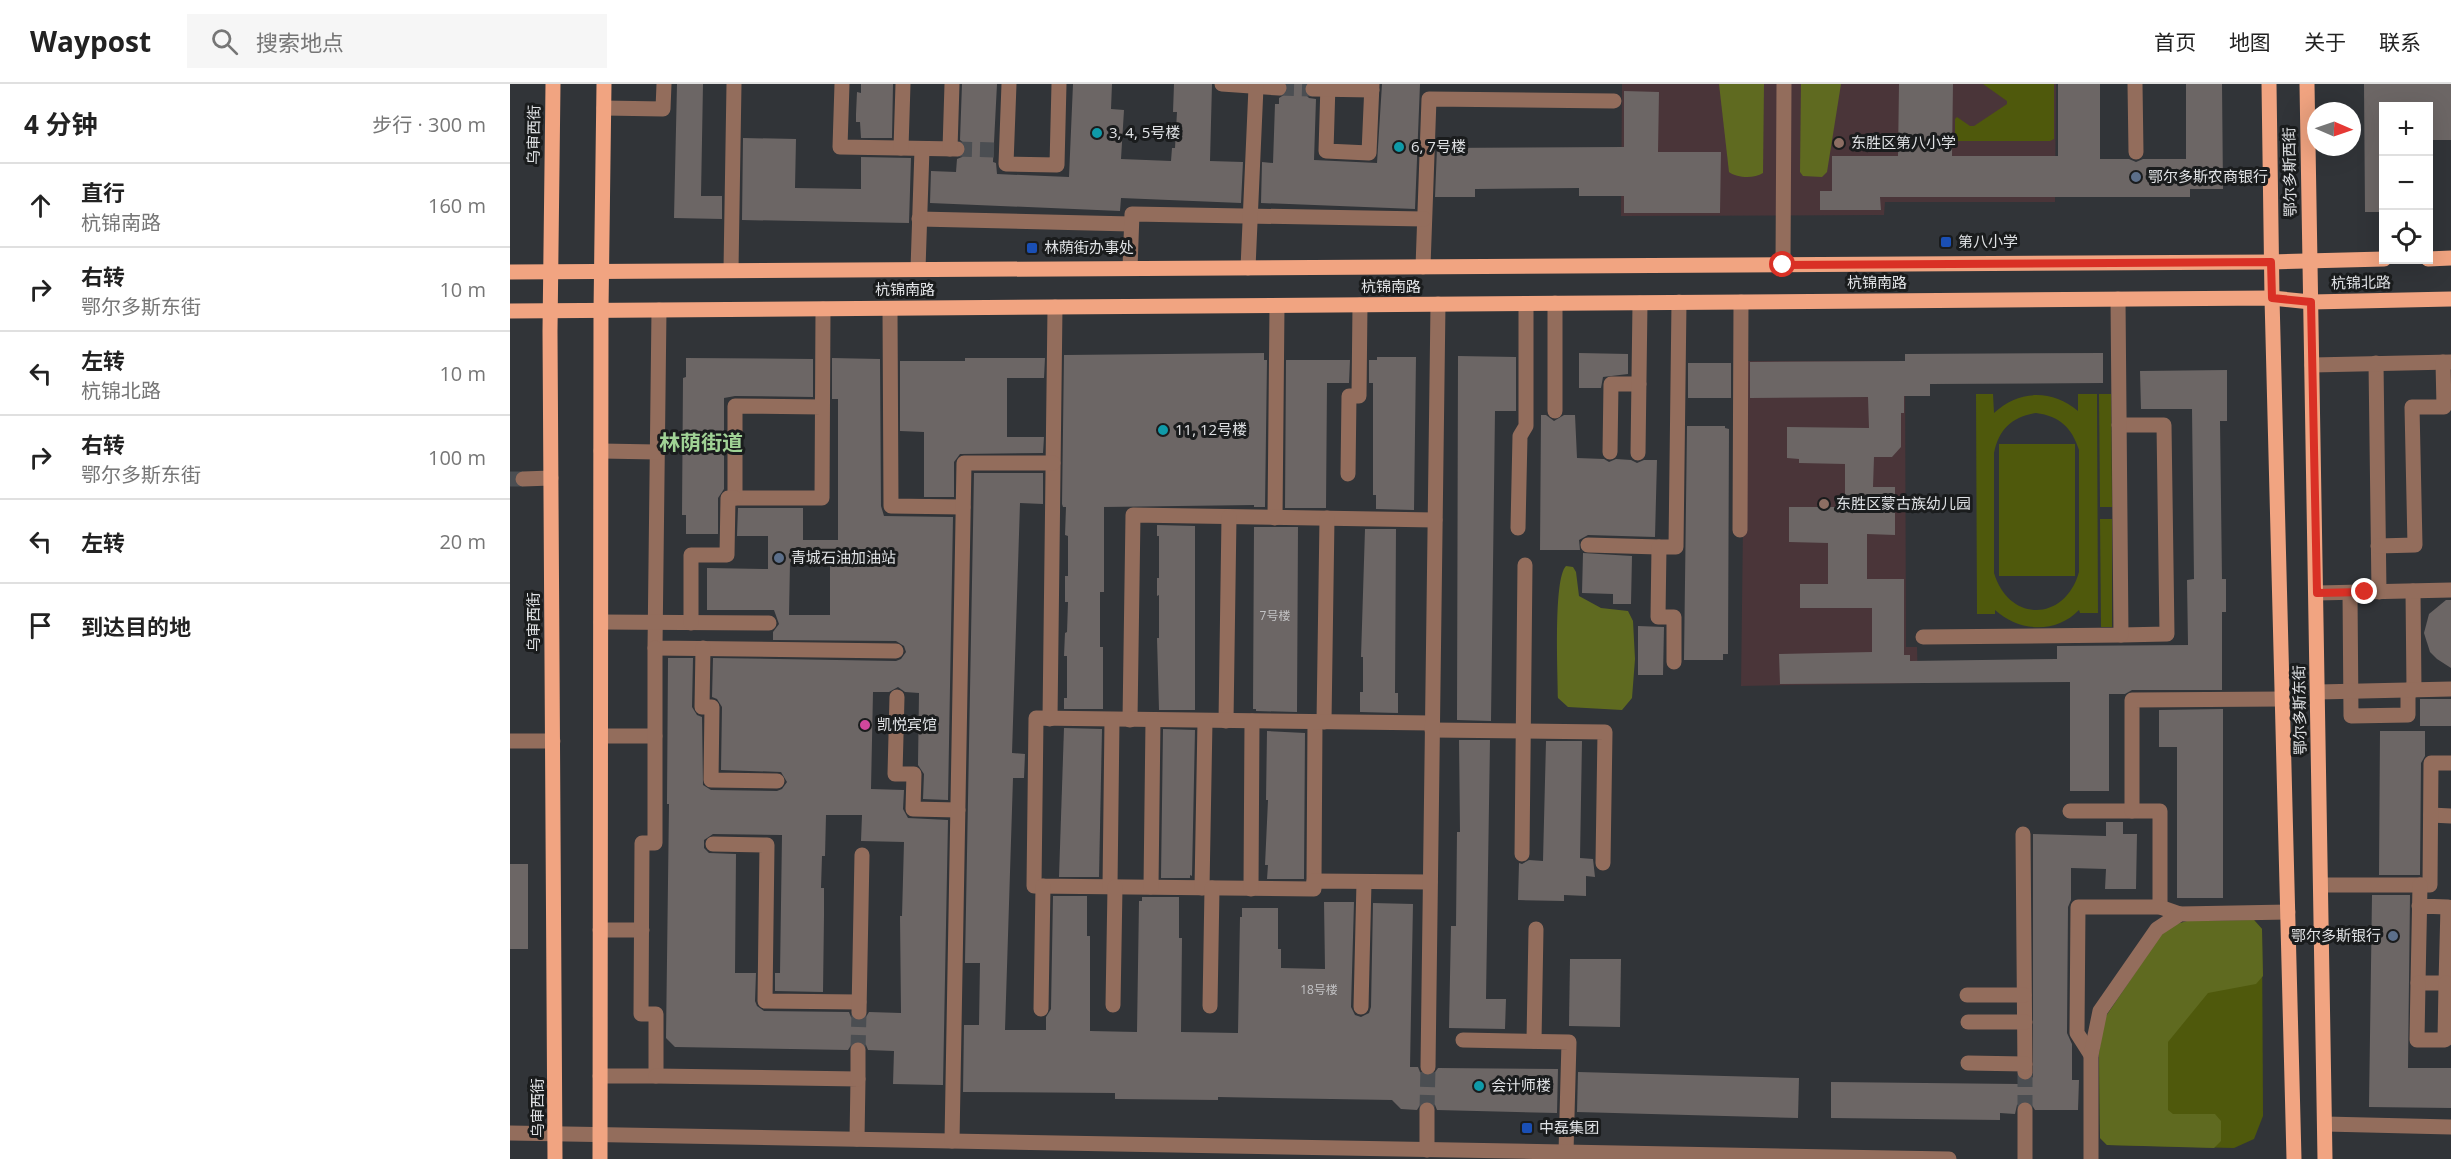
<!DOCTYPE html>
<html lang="zh">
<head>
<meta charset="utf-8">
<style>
	body { margin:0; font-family:"Open Sans","Noto Sans SC",sans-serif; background:#f6f6f6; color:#222 }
	.controls { position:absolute; right:18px; top:18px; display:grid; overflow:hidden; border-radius:0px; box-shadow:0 6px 24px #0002 }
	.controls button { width:54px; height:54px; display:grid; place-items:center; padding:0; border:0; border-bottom:2px solid #e0e0e0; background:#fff; color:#222; font:30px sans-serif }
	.compass { position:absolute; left:1797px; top:18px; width:54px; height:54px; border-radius:50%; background:#fff; box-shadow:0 6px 24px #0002; rotate:92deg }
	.stop { position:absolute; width:18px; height:18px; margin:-14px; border:4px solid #d93025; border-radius:50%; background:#fff }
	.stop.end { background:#d93025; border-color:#fff; box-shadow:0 2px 6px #0008 }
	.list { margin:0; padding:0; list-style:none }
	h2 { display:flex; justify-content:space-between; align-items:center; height:78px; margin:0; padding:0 24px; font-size:26px }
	h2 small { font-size:20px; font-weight:400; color:#767676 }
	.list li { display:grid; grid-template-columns:39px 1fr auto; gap:18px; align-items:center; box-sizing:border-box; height:84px; padding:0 24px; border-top:2px solid #e0e0e0 }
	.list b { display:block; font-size:22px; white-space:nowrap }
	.list p { margin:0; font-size:20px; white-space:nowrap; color:#767676 }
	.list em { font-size:20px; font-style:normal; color:#767676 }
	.icon { flex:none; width:33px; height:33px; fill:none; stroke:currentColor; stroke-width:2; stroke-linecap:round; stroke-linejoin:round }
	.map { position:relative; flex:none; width:1941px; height:1075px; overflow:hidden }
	header { display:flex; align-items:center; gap:36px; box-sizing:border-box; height:84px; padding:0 30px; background:#fff; border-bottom:2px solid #e0e0e0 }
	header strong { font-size:28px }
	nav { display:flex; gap:33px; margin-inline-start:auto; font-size:21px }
	.search { width:420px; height:54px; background:#f6f6f6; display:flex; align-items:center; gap:15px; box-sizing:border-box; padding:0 21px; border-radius:0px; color:#767676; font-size:22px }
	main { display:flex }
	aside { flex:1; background:#fff }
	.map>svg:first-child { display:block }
	.industrial { fill:#4a3539 }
	.green { fill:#4f590c; fill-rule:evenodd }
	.forest { fill:#5f6a20 }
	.building { fill:#6c6665; fill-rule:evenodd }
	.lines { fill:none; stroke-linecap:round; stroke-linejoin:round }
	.minor-tunnel { stroke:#4b4e52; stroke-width:15; stroke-dasharray:15 8; stroke-linecap:butt }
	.minor { stroke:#936d5c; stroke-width:15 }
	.major { stroke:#f1a481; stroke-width:15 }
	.route { stroke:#d93025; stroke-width:8 }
	.culture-dot { fill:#0f9aa8; stroke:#1a1c1d; stroke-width:2 }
	.education-dot { fill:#8d6e63; stroke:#1a1c1d; stroke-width:2 }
	.service-dot { fill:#5c6f8a; stroke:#1a1c1d; stroke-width:2 }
	.transit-dot { fill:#1a4fb4; stroke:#1a1c1d; stroke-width:2 }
	.hotel-dot { fill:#d1479c; stroke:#1a1c1d; stroke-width:2 }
	.labels { text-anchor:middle; stroke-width:6; stroke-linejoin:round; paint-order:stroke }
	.number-label { font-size:12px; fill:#c3c3c5 }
	.poi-label { font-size:15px; fill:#e0e2e5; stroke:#1a1c1d; text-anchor:start }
	.street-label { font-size:15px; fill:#e0e2e5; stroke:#1a1c1d }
	.district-label { font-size:21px; font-weight:bold; fill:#a0d395; stroke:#1a1c1d }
</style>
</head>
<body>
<header>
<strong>Waypost</strong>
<div class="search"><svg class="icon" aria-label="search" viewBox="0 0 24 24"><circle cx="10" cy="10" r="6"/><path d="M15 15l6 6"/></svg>搜索地点</div>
<nav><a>首页</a><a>地图</a><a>关于</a><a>联系</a></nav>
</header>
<main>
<aside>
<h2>4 分钟<small>步行 · 300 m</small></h2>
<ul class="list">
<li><svg class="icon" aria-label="ahead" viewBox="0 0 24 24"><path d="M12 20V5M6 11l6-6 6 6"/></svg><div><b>直行</b><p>杭锦南路</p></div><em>160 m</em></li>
<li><svg class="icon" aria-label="right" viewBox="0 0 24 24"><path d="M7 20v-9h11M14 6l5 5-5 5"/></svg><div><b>右转</b><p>鄂尔多斯东街</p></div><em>10 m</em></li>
<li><svg class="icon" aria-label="left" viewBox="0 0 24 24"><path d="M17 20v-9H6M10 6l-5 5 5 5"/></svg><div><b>左转</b><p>杭锦北路</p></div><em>10 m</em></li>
<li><svg class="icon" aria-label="right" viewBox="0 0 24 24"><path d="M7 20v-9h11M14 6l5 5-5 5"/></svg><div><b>右转</b><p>鄂尔多斯东街</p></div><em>100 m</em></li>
<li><svg class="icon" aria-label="left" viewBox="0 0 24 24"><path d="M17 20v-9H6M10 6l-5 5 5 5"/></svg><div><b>左转</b></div><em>20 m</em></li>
<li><svg class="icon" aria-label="arrive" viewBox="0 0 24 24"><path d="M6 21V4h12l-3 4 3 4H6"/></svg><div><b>到达目的地</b></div></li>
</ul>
</aside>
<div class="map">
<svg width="1941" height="1075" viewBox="0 0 1941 1075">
	<rect width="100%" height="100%" fill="#313438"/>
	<!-- industrial -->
	<g class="industrial">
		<polygon points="1112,0 1546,0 1545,118 1375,118 1374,131 1111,132"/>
		<polygon points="1235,277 1395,277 1396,563 1407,563 1408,599 1231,602"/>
	</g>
	<!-- green -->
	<g class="green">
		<polygon points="1473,0 1544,0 1544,55 1540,57 1447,57 1445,54 1445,35 1447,33 1460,42 1464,42 1497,20 1497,17"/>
		<path d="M1466,310H1483L1484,329C1508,306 1542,305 1568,327V310H1587L1588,529H1570L1569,526C1546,550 1509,548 1485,526V530H1467ZM1526,329C1550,332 1562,344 1569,366V488C1555,538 1499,539 1484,489V369C1489,345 1502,333 1526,329Z"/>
		<polygon points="1589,310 1601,310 1602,423 1590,423"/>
		<rect x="1489" y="360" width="76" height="132"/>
		<polygon points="1590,435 1602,435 1602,543 1591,543"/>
		<polygon points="1744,836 1752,845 1753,1032 1744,1055 1724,1064 1597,1061 1590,1054 1589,969"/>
	</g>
	<!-- forest -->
	<g class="forest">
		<path d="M1209,0H1254L1253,89C1244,95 1227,94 1219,88Z"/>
		<polygon points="1291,0 1331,0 1317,88 1312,93 1293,92 1290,88"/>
		<path d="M1056,482L1063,483L1066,488L1069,512L1091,524L1118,527L1123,537L1125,575L1122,614L1112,626L1058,623L1048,614C1048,591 1043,495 1056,482Z"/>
		<polygon points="1744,836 1752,845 1753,892 1746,900 1698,909 1658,958 1658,1026 1663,1030 1705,1030 1711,1037 1711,1057 1704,1064 1597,1061 1590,1054 1589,969 1594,935 1650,852 1663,841 1677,837"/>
	</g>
	<!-- building -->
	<g class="building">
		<polygon points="167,0 193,0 191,112 212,112 212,135 164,134"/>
		<polygon points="351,0 383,0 382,54 351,54 350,38 346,38 346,30 347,8 351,9"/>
		<polygon points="452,0 487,0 483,78 486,79 487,90 559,93 563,0 602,0 601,25 614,26 611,75 661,77 662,64 665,64 667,28 663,28 664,0 702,0 700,77 733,78 731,119 611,114 610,127 420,119 421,87 446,88 447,75 452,73 457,66 455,60 450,56"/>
		<polygon points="778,0 795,0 795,10 799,14 806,15 804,76 867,79 872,0 910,0 905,125 751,119 752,78 763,79 765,20 769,20 769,14 777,9"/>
		<polygon points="1389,0 1443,0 1442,72 1548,72 1548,0 1590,0 1590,75 1619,75 1626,78 1633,75 1676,75 1676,0 1712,0 1713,105 1680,105 1680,113 1370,113 1371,126 1310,126 1310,107 1322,107 1322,72 1388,72"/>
		<polygon points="1854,0 1941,0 1941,56 1918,56 1918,22 1874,22 1874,128 1855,128"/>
		<polygon points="1114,7 1149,8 1148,68 1211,68 1210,129 1114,129 1114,112 1069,112 1069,104 965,105 965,113 925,113 927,64 1114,63"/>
		<polygon points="233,54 286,55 285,104 351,105 351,73 401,74 399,139 232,136"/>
		<polygon points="754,269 754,276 757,276 755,423 744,423 744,421 594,423 594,508 590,508 590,563 593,563 593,625 554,625 554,614 557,614 557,572 554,572 555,549 557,548 558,518 555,518 555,492 558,492 558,452 555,451 556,423 553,423 552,420 554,271"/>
		<polygon points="1069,269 1118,270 1118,290 1093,293 1091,304 1069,304"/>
		<polygon points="1593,269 1593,299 1420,300 1420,312 1394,312 1394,329 1391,329 1391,363 1382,373 1364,373 1363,403 1385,403 1385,451 1357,450 1357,495 1394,495 1394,571 1400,571 1400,577 1547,575 1547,562 1678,561 1677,496 1684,495 1682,325 1631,325 1630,287 1717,286 1717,337 1710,337 1712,495 1716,495 1716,528 1712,528 1712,606 1622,606 1615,610 1599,610 1599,707 1560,707 1560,598 1270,600 1269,570 1362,568 1362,524 1290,524 1290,500 1318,500 1318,459 1279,458 1279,423 1335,423 1335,380 1289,379 1289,375 1277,374 1277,343 1359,344 1358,313 1240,314 1240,278 1395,277 1395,270"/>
		<polygon points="948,272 1006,273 1006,327 985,327 981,637 947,636"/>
		<polygon points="867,273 906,273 904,426 866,425 866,411 863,411 863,299 859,299 859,276 867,276"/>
		<polygon points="176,274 303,275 303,313 225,312 214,314 214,405 208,414 208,450 176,450 176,431 172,431 173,294 176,293"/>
		<path d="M322,274L370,275L371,422L374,432L443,433L438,716L413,715L414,690L408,681L409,609L395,608L388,603L379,608H363L361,705L394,706L393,725L398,734L438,736L433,1001L383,1000L384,967L358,966L356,961L349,956L343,958L338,966L165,963L156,954L159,720H157L158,574H183L182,623L187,631L192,633L193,701L201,706L267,707L272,705L277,698L271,688L211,686L212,623L207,615L202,613L203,574L386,577L391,575L396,568L394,562L386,557L263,556V548L269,540L264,526H197V484L258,485V452H227L228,424H293V456H328V315H322ZM280,478L320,479V531H279ZM316,731H352L351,757L394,758L392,832H390L391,929L359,928L354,936L348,938L341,933L339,928L254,927L247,922L245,917L246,889H225L226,770L199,769L194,764V756L203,750L272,751L270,889H265V907L313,908L314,832V804H311L312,772H315Z"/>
		<polygon points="455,274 535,274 534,294 497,294 497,353 534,353 533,369 450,370 444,378 444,413 414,413 414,348 390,347 390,277 455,277"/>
		<polygon points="776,276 840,276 839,299 817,299 816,424 775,424"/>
		<rect x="1178" y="279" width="43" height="35"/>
		<polygon points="1031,331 1036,331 1044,337 1054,331 1065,331 1067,374 1094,375 1099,378 1106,375 1121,376 1127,379 1134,376 1147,376 1145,453 1078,451 1069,456 1070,466 1030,466"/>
		<polygon points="1177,342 1215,342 1215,344 1219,345 1218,570 1213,570 1213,576 1174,576"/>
		<polygon points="464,389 533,389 533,420 510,419 502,669 515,670 514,694 503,694 495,946 536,946 536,933 541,925 543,812 577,812 577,852 580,852 580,947 627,948 629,817 632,817 632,813 669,813 669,854 672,854 671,948 728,949 730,833 732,833 732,824 768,824 768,865 771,865 771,884 815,885 814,818 844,818 841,923 845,931 851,933 859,929 861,923 863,819 903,820 900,983 908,983 910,988 917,993 923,991 928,984 1048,985 1047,1029 927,1026 925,1021 918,1016 912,1018 907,1026 891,1025 882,1016 708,1013 708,1016 605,1015 605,1009 453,1008 454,941 469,941 470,879 455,879"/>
		<polygon points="647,441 685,442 685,626 649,626 647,554 649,554 649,511 647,512 647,494 649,494 649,452 647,452"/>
		<polygon points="744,443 788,443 787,628 746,627 746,625 743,625"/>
		<polygon points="855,445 886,445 885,609 888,609 888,629 850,628 850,608 853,608 853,573 851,573"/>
		<polygon points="1073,469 1122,472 1121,520 1103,520 1103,510 1072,509"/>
		<polygon points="1936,516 1941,516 1941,584 1927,575 1920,568 1914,549 1919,530"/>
		<polygon points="1128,542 1154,543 1153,591 1128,591"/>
		<rect x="1910" y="615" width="31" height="27"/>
		<polygon points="1713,625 1713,814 1667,814 1667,663 1649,663 1649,626"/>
		<polygon points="554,644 592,645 589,793 549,793"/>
		<polygon points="653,645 685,646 682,792 680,791 680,794 651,794"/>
		<polygon points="757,647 795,649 794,795 757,795 758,781 755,781 758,716 756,716"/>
		<polygon points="1870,647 1915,647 1915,672 1911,679 1910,791 1869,791"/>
		<polygon points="949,656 980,656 976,915 996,915 995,945 939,944 941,842 946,842 947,748 950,748"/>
		<polygon points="1036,657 1072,657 1070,774 1083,775 1085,793 1076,792 1076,812 1054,811 1054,817 1008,816 1009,779 1012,780 1019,776 1033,777"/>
		<polygon points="1596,738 1613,738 1613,750 1627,750 1626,805 1595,805 1596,785 1561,784 1561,816 1558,823 1557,949 1562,960 1562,996 1569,996 1568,1026 1525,1026 1520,1018 1514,1016 1507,1021 1505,1030 1490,1029 1490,1036 1321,1034 1321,998 1509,1000 1509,996 1516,998 1523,993 1523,750 1596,752"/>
		<rect x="0" y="780" width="18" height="85"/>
		<polygon points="1862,811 1900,811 1898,984 1941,984 1941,1024 1859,1023"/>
		<polygon points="1060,875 1111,875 1110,943 1059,942"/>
		<polygon points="1068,988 1289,994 1288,1034 1067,1028"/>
	</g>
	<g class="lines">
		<!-- minor-tunnel -->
		<g class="minor-tunnel">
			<polyline points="769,4 803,5"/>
			<polyline points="447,65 484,66"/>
			<polyline points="0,395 13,395"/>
			<polyline points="348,966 349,928"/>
			<polyline points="917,1026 918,983"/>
			<polyline points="1515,1026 1515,988"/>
		</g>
		<!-- minor -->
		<g class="minor">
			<polyline points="332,0 330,63 447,65"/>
			<polyline points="499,0 496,80 547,81 549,0"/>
			<polyline points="712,0 769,4"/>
			<polyline points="818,0 816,67 859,69 862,0"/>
			<polyline points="1625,0 1626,68"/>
			<polyline points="803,5 862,6"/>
			<polyline points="94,24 153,25 154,0"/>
			<polyline points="391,64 393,0"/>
			<polyline points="440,65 442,0"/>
			<polyline points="409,135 621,140"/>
			<polyline points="1273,181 1274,0"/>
			<polyline points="913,183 919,15 1104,17"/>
			<polyline points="620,184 622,130 914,135"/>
			<polyline points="738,184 746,3"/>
			<polyline points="408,185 412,65"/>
			<polyline points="221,186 224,0"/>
			<polyline points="1045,219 1045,327"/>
			<polyline points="380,225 381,422 453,423"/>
			<polyline points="149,226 145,564 386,567"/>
			<polyline points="1866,279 1869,508"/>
			<polyline points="1802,281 1941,278"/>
			<polyline points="312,323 225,322 225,414 312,414 313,225"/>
			<polyline points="1609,341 1654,341 1657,550 1611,551"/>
			<polyline points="91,367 147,368"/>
			<polyline points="1100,368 1101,300 1129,300"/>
			<polyline points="1128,369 1130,219"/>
			<polyline points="838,390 839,312 849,312 850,221"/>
			<polyline points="13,395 41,394"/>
			<polyline points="765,434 767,222"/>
			<polyline points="1008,444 1010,352 1016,342 1016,220"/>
			<polyline points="1230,446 1231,218"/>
			<polyline points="1078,461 1149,463"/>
			<polyline points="1868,462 1905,461 1902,323 1934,323 1933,278"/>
			<polyline points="1903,507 1904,606"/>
			<polyline points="1807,509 1941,506"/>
			<polyline points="1840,509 1841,632 1898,631 1898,606"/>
			<polyline points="91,538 259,539"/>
			<polyline points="181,539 181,471 217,471 218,414 225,414"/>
			<polyline points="1413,553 1611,551 1608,215"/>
			<polyline points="193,564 192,623 202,623 201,696 267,697"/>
			<polyline points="1164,578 1164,533 1148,533 1149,463 1166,463 1169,218"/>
			<polyline points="1808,608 1941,605"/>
			<polyline points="387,613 385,690 404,690 403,725 448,726"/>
			<polyline points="540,635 545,223"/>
			<polyline points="620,636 623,431 925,436"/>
			<polyline points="716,637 719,433"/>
			<polyline points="814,638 817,434"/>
			<polyline points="922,646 1095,648 1093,779"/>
			<polyline points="91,652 145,652"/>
			<polyline points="0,657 43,657"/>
			<polyline points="1560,727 1650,727 1650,823"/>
			<polyline points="1622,727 1622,616 1773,615"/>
			<polyline points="1921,731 1941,732"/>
			<polyline points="1513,750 1515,988"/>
			<polyline points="203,760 257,761 255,917 349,918"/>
			<polyline points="1012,770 1015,481"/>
			<polyline points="804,797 805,638"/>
			<polyline points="920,798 804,797 804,805 524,802 526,634 922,639"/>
			<polyline points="1811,801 1920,801 1921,679 1941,679"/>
			<polyline points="600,803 602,636"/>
			<polyline points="641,803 643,636"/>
			<polyline points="692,804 695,637"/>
			<polyline points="741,805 742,637"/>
			<polyline points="1909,822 1938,823 1936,899 1908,899 1910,801"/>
			<polyline points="90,846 132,846"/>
			<polyline points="1908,899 1907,956 1935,956 1936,899"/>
			<polyline points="1457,911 1514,911"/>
			<polyline points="603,921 605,803"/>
			<polyline points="700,922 702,804"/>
			<polyline points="851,923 854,798"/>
			<polyline points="531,925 533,802"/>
			<polyline points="349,928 352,771"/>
			<polyline points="1458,938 1515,938"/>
			<polyline points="953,956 1059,958 1056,1068"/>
			<polyline points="1024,957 1026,845"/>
			<polyline points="1581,971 1567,949 1568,823 1650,823 1670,830"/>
			<polyline points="1458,979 1515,980"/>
			<polyline points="918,983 928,220"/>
			<polyline points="90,992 146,992 146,930 131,930 132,759 145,759 145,564"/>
			<polyline points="146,992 348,995 347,1055"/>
			<polyline points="348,995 348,966"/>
			<polyline points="1515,1026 1515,1075"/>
			<polyline points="1815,1040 1941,1043"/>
			<polyline points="0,1049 1439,1075"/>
			<polyline points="442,1057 454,379 543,379"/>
			<polyline points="917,1066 917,1026"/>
			<polyline points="1581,1075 1581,971 1590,927 1647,845 1670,830 1778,828"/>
		</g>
		<!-- major -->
		<g class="major">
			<polyline points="43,0 40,247 45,1075"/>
			<polyline points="1759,0 1762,214 1784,1075"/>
			<polyline points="1797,0 1815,1075"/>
			<polyline points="1918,175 1941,174"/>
			<polyline points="0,188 1761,178 1874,175"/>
			<polyline points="0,227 1762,214 1801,218 1941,215"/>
			<polyline points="90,1075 91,227 94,0"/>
		</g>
	</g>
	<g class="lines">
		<!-- route -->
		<polyline class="route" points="1273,181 1761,178 1762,214 1801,218 1807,509 1855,508"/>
	</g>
	<!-- markers -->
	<g class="culture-dot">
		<circle cx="587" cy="49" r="6"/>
		<circle cx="889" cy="63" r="6"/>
		<circle cx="653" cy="346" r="6"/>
		<circle cx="969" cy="1002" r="6"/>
	</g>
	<g class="education-dot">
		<circle cx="1329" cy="59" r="6"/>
		<circle cx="1314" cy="420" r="6"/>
	</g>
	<g class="service-dot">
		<circle cx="1626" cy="93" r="6"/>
		<circle cx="269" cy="474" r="6"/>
		<circle cx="1883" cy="852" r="6"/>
	</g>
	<g class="transit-dot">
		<rect x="1430" y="152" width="12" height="12" rx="3"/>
		<rect x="516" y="158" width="12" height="12" rx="3"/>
		<rect x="1011" y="1038" width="12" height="12" rx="3"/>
	</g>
	<circle class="hotel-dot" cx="355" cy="641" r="6"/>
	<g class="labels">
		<!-- number labels -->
		<g class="number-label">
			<text x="765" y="536">7号楼</text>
			<text x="809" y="910">18号楼</text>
		</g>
		<!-- poi labels -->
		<g class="poi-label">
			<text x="599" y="54">3, 4, 5号楼</text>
			<text x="1341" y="64">东胜区第八小学</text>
			<text x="901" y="68">6, 7号楼</text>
			<text x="1638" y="98">鄂尔多斯农商银行</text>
			<text x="1448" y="163">第八小学</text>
			<text x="534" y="169">林荫街办事处</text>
			<text x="665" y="351">11, 12号楼</text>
			<text x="1326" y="425">东胜区蒙古族幼儿园</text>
			<text x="281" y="479">青城石油加油站</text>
			<text x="367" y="646">凯悦宾馆</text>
			<text x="1871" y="857" text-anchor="end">鄂尔多斯银行</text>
			<text x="981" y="1007">会计师楼</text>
			<text x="1029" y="1049">中磊集团</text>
		</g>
		<!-- street labels -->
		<g class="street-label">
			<text transform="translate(24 51) rotate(-89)" y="5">乌审西街</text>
			<text transform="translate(1780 88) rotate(-91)" y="5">鄂尔多斯西街</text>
			<text x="1367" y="204">杭锦南路</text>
			<text transform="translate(1851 199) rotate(-1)" y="5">杭锦北路</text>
			<text x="881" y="208">杭锦南路</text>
			<text x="395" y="211">杭锦南路</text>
			<text transform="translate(24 538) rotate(-90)" y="5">乌审西街</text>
			<text transform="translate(1790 626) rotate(-91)" y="5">鄂尔多斯东街</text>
			<text transform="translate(28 1024) rotate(-90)" y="5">乌审西街</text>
		</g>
		<!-- district labels -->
		<g class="district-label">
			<text x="191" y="366">林荫街道</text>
		</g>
	</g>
</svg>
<div class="controls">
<button>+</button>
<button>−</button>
<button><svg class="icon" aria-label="locate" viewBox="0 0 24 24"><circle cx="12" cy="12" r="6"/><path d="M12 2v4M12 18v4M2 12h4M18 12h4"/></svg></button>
</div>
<svg class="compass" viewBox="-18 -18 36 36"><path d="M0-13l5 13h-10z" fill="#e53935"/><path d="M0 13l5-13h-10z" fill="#767676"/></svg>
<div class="stop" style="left:1273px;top:181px"></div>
<div class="stop end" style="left:1855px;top:508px"></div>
</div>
</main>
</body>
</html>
